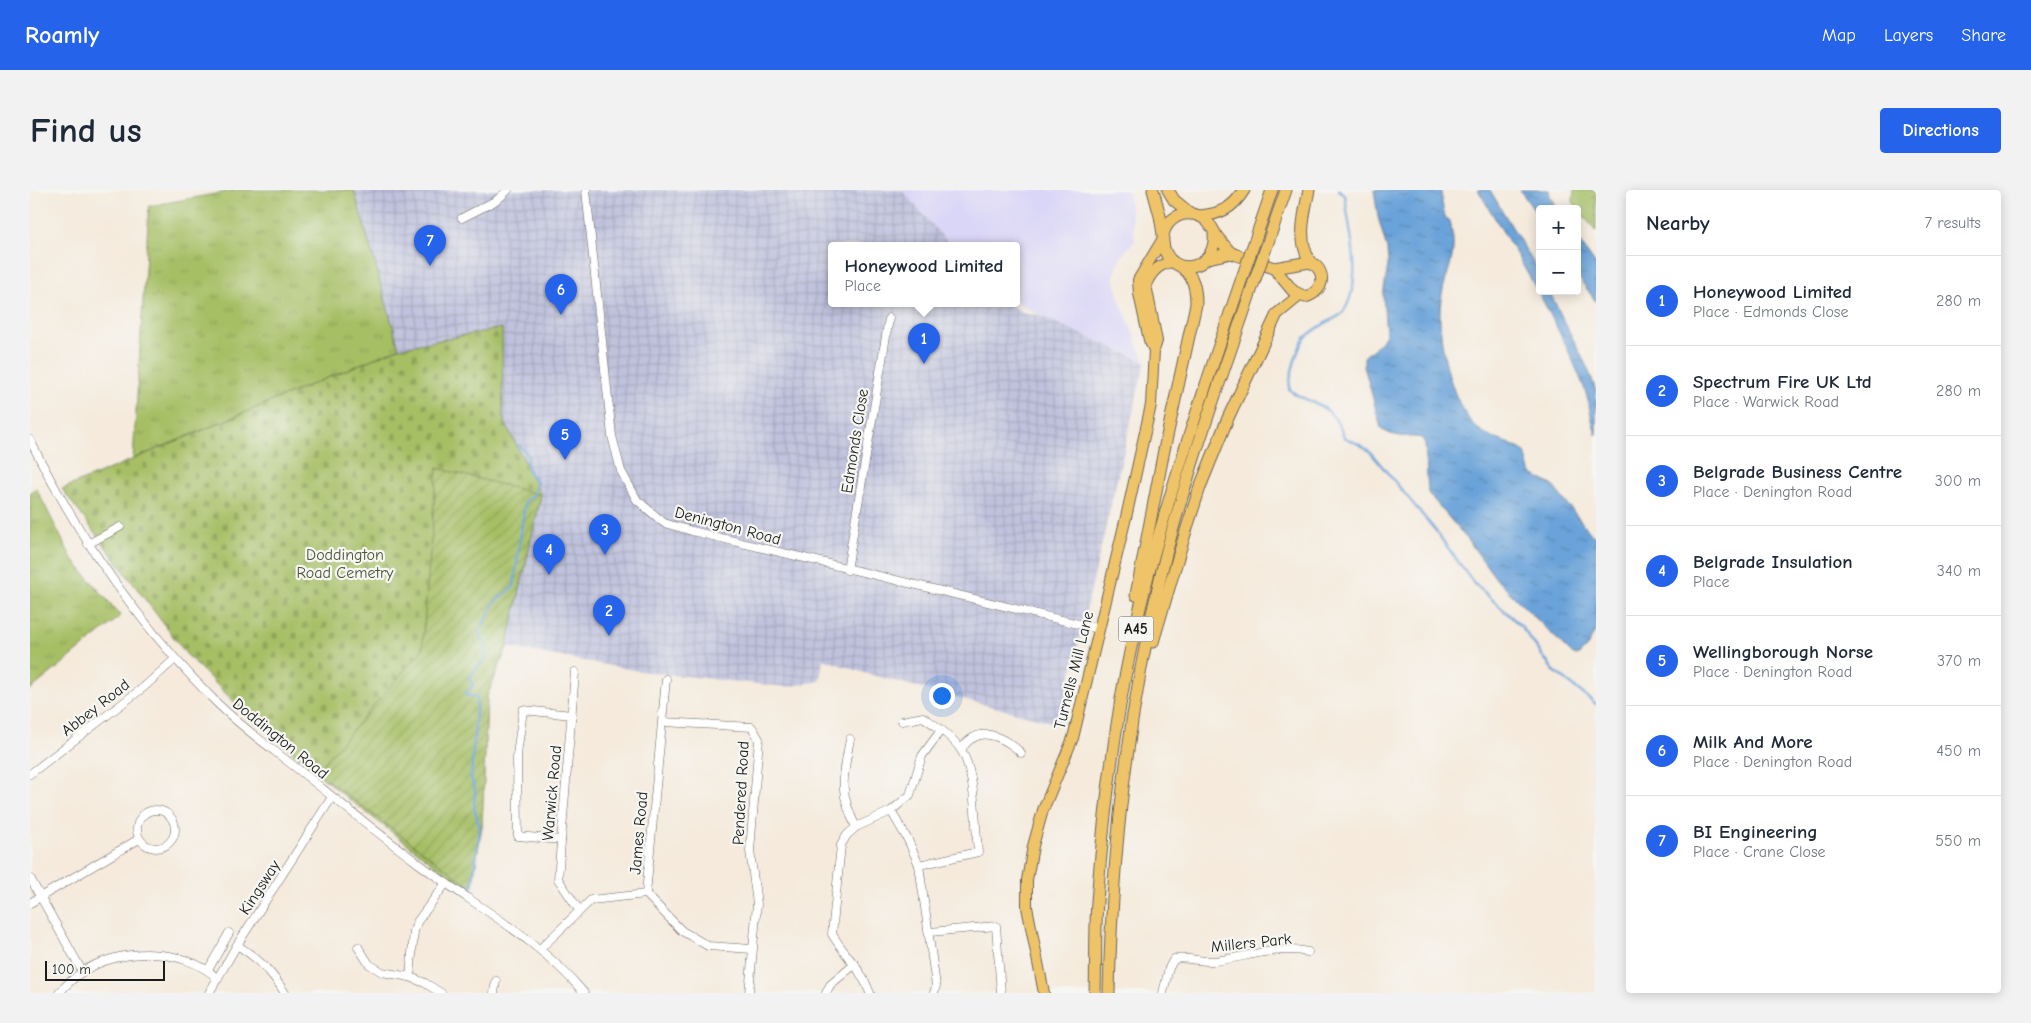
<!DOCTYPE html>
<html lang="en">
<head>
<meta charset="utf-8">
<style>
	body { margin:0; font-family:"Comic Neue",sans-serif; background:#f2f2f3; color:#1f2937 }
	.controls { position:absolute; right:15px; top:15px; display:grid; overflow:hidden; border-radius:5px; box-shadow:0 2px 12px #0003 }
	.controls button { width:45px; height:45px; display:grid; place-items:center; padding:0; border:0; border-bottom:1px solid #e0e1e3; background:#fff; color:#1f2937; font:25px sans-serif }
	.scale { position:absolute; left:15px; bottom:12px; width:120px; box-sizing:border-box; padding-left:5px; border:2px solid #1c1c1c; border-top:0; font-size:14px; line-height:18px; white-space:nowrap; color:#1c1c1c; -webkit-text-stroke:4px #f6f6f2; paint-order:stroke }
	.you { position:absolute; left:911px; top:505px; width:18px; height:18px; margin:-12px; border:4px solid #fff; border-radius:50%; background:#1a73e8; box-shadow:0 0 0 8px #1a73e833 }
	.badge { display:grid; place-items:center; width:32px; height:32px; border-radius:50%; background:#2563eb; color:#fff; font-size:16px; font-weight:700 }
	.pin { position:absolute; translate:-50% -41px; filter:drop-shadow(0 1px 2px #0008) }
	.pin::after { content:''; position:absolute; top:26px; width:18px; height:15px; background:inherit; clip-path:polygon(0 0,100% 0,50% 100%) }
	.popup { position:absolute; left:798px; top:52px; width:192px; height:65px; box-sizing:border-box; display:grid; place-content:center; border-radius:5px; background:#fff; filter:drop-shadow(0 1px 4px #0005); font-size:16px; white-space:nowrap; color:#747a83 }
	.popup b { font-size:19px; color:#1f2937 }
	.popup::after { content:''; position:absolute; left:50%; top:100%; margin-left:-10px; border:10px solid transparent; border-top-color:#fff }
	.list { margin:0; padding:0; list-style:none }
	h2 { display:flex; justify-content:space-between; align-items:center; height:65px; margin:0; padding:0 20px; font-size:21px }
	h2 small { font-size:16px; font-weight:400; color:#747a83 }
	.list li { display:grid; grid-template-columns:32px 1fr auto; gap:15px; align-items:center; box-sizing:border-box; height:90px; padding:0 20px; border-top:1px solid #e0e1e3 }
	.list b { display:block; font-size:19px; white-space:nowrap }
	.list p { margin:0; font-size:16px; white-space:nowrap; color:#747a83 }
	.list em { font-size:16px; font-style:normal; color:#747a83 }
	.map { position:relative; flex:none; width:1566px; height:803px; overflow:hidden; border-radius:5px }
	header { display:flex; align-items:center; gap:30px; box-sizing:border-box; height:70px; padding:0 25px; background:#2563eb; color:#fff }
	header strong { font-size:24px }
	nav { display:flex; gap:28px; margin-inline-start:auto; font-size:18px }
	.intro { display:flex; align-items:center; justify-content:space-between; box-sizing:border-box; height:120px; padding:0 30px }
	h1 { margin:0; font-size:35px }
	.button { padding:12px 22px; border-radius:5px; background:#2563eb; color:#fff; font-size:18px; font-weight:700 }
	main { display:flex; gap:30px; padding:0 30px }
	aside { flex:1; background:#fff; border-radius:5px; box-shadow:0 2px 12px #0003 }
	.map>svg:first-child { display:block }
	.built { fill:#dad6f7 }
	.industrial { fill:url(#industrial-grid) }
	.grass { fill:url(#grass-tufts); stroke:#616e40 }
	.cemetery { fill:url(#cemetery-stones); stroke:#616e40 }
	.garden { fill:url(#garden-furrows); stroke:#616e40 }
	.water { fill:url(#water-ripples); stroke:#43607a }
	.lines { fill:none; stroke-linecap:round; stroke-linejoin:round }
	.stream { stroke:#6aa3d9; stroke-width:2.5 }
	.minor-casing { stroke:#68645f; stroke-width:9 }
	.major-casing { stroke:#68645f; stroke-width:12 }
	.highway-casing { stroke:#68645f; stroke-width:13 }
	.minor { stroke:#fff; stroke-width:8 }
	.major { stroke:#efc469; stroke-width:10 }
	.highway { stroke:#efc469; stroke-width:11 }
	.highway-bridge-casing { stroke:#68645f; stroke-width:13; stroke-linecap:butt }
	.highway-bridge { stroke:#efc469; stroke-width:11 }
	.labels { text-anchor:middle; stroke-width:4.5; stroke-linejoin:round; paint-order:stroke }
	.shield { fill:#f6f6f2; stroke:#5d5d5c; stroke-width:1 }
	.shield-label { font-size:15px; font-weight:bold; fill:#1c1c1c }
	.street-label { font-size:16px; fill:#1c1c1c; stroke:#f6f6f2 }
	.park-label { font-size:16px; fill:#4c5536; stroke:#f6f6f2 }
</style>
</head>
<body>
<header>
<strong>Roamly</strong>
<nav><a>Map</a><a>Layers</a><a>Share</a></nav>
</header>
<div class="intro"><h1>Find us</h1><a class="button">Directions</a></div>
<main>
<div class="map">
<svg width="1566" height="803" viewBox="0 0 1566 803">
	<defs>
		<pattern id="industrial-grid" width="8" height="8" patternUnits="userSpaceOnUse" patternTransform="scale(1.25)"><rect width="8" height="8" fill="#c0c2dd"/><path d="M0 4h8M4 0v8" fill="none" stroke="#a4a6bd"/></pattern>
		<pattern id="grass-tufts" width="24" height="20" patternUnits="userSpaceOnUse" patternTransform="scale(1.25)"><rect width="24" height="20" fill="#a6bf65"/><path d="M3 7l-1-3M5 7V3M7 7l1-3M15 17l-1-3M17 17v-4M19 17l1-3" fill="none" stroke="#8ea457"/></pattern>
		<pattern id="cemetery-stones" width="16" height="16" patternUnits="userSpaceOnUse" patternTransform="scale(1.25)"><rect width="16" height="16" fill="#a6bf65"/><path d="M2 7V4a2 2 0 0 1 4 0v3zM10 15v-3a2 2 0 0 1 4 0v3z" fill="#8ea457"/></pattern>
		<pattern id="garden-furrows" width="10" height="10" patternUnits="userSpaceOnUse" patternTransform="scale(1.25)"><rect width="10" height="10" fill="#a6bf65"/><path d="M-1 1l2-2M0 10L10 0M9 11l2-2" fill="none" stroke="#8ea457"/></pattern>
		<pattern id="water-ripples" width="26" height="14" patternUnits="userSpaceOnUse" patternTransform="scale(1.25)"><rect width="26" height="14" fill="#6aa3d9"/><path d="M2 4q2-2 4 0t4 0M15 11q2-2 4 0t4 0" fill="none" stroke="#5684af"/></pattern>
	</defs>
	<rect width="100%" height="100%" fill="#f6f6f2"/>
	<filter id="ink" filterUnits="userSpaceOnUse"><feTurbulence type="fractalNoise" baseFrequency=".02" numOctaves="2"/><feDisplacementMap in="SourceGraphic" scale="10" xChannelSelector="R" yChannelSelector="G"/><feConvolveMatrix kernelMatrix="1 2 1 2 8 2 1 2 1" color-interpolation-filters="sRGB"/></filter>
	<filter id="wash" filterUnits="userSpaceOnUse"><feTurbulence type="fractalNoise" baseFrequency=".0096" numOctaves="4" result="noise"/><feDisplacementMap in="SourceGraphic" scale="20" xChannelSelector="R" yChannelSelector="G"/><feGaussianBlur stdDeviation="1.12" result="paint"/><feColorMatrix in="noise" values="0 0 0 0 0 0 0 0 0 0 0 0 0 0 0 0 0 1.4 0 .05"/><feComposite in="paint" operator="in"/></filter>
	<g filter="url(#wash)">
		<rect width="100%" height="100%" fill="#f5eadc"/>
		<!-- built -->
		<polygon class="built" points="872,0 1098,0 1105,51 1096,60 1089,71 1084,87 1091,114 1115,172 1008,125 987,112 986,55 920,55"/>
		<!-- industrial -->
		<polygon class="industrial" points="324,0 872,0 920,55 802,55 802,113 976,113 996,124 1008,125 1115,172 1029,534 838,484 793,469 790,491 756,497 609,481 477,457 511,305 473,228 472,139 369,158"/>
		<!-- grass -->
		<g class="grass">
			<polygon points="207,0 324,0 369,158 103,269 119,16"/>
			<polygon points="1544,0 1566,0 1566,42 1543,12"/>
			<polygon points="6,298 42,369 91,426 0,500 0,303"/>
		</g>
		<!-- cemetery -->
		<polygon class="cemetery" points="472,138 473,228 511,305 477,457 457,506 452,636 440,699 418,685 311,603 207,515 157,465 32,299 369,158"/>
		<!-- garden -->
		<polygon class="garden" points="407,278 511,305 477,457 457,506 452,636 442,698 286,582 392,460"/>
		<!-- water -->
		<g class="water">
			<path d="M1344,0H1411C1412,8 1412,19 1415,26C1417,31 1417,27 1419,32C1422,39 1424,51 1423,59C1422,76 1413,93 1411,110C1406,143 1420,213 1445,236C1458,249 1479,251 1495,262L1500,281L1504,285L1522,295L1562,345L1566,347V440L1556,458L1549,465H1543L1467,390L1438,350L1398,303L1395,254L1392,248C1377,245 1362,249 1351,238L1334,176V167L1350,153L1356,144L1353,105L1358,75L1357,59L1348,27Z"/>
			<path d="M1448,0H1460L1510,84V101H1519L1558,179L1566,201V245C1561,230 1560,215 1555,200C1528,130 1486,64 1448,0Z"/>
			<polygon points="1490,0 1519,0 1520,6 1527,19 1510,19 1510,29"/>
			<polygon points="1547,48 1566,75 1566,112 1547,85"/>
		</g>
		<g class="lines">
			<!-- stream -->
			<g class="stream">
				<path d="M1309,0L1315,6L1316,13C1320,45 1333,89 1315,119C1311,127 1304,128 1297,132C1290,137 1281,142 1275,148C1267,158 1260,186 1259,199C1265,205 1272,208 1280,211C1299,218 1307,228 1314,247L1332,256L1341,263L1405,340L1443,392L1491,436L1523,480L1566,514"/>
				<path d="M442,698L450,638L444,617L445,600L441,588L447,507L435,505L443,495L439,489L446,478L455,470L456,462L449,442L464,413L484,396L495,312L503,305L507,292C499,283 494,278 499,266L489,255"/>
			</g>
		</g>
	</g>
	<g filter="url(#ink)">
		<g class="lines">
			<!-- minor casing -->
			<g class="minor-casing">
				<g id="minor">
					<polyline points="556,0 582,246 591,281 607,310 634,333 662,341 1069,439"/>
					<polyline points="432,28 467,10 478,0"/>
					<path d="M0,250C48,347 109,435 186,512C211,537 241,558 269,580C308,611 347,643 388,673C445,716 508,748 554,803"/>
					<polyline points="58,354 90,337"/>
					<polyline points="817,380 859,128"/>
					<polyline points="545,482 528,689 549,720"/>
					<path d="M872,531L893,527C906,536 922,546 931,560C946,583 945,634 948,662L889,675L906,796L904,803"/>
					<polyline points="633,532 722,537 729,549 720,661 727,714 719,803"/>
					<path d="M820,549C813,587 808,601 826,637"/>
					<path d="M931,559C934,556 938,550 943,548C958,538 980,552 991,563"/>
					<polyline points="0,584 114,497 145,469"/>
					<circle cx="126" cy="639" r="19"/>
					<polyline points="861,621 878,650 889,675"/>
					<polyline points="531,650 488,646 487,565 493,520 542,525"/>
					<polyline points="0,688 52,781"/>
					<polyline points="616,704 652,741 678,756 722,759"/>
					<polyline points="0,713 109,649"/>
					<polyline points="900,742 966,736 971,803"/>
					<path d="M207,755C229,769 241,781 255,803"/>
					<polyline points="328,757 339,774 352,782 380,787 395,793 411,803"/>
					<polyline points="510,759 561,710 616,704 636,489"/>
					<polyline points="178,780 199,743"/>
					<polyline points="380,787 384,741 387,732 416,693"/>
					<path d="M29,803C36,795 43,788 52,782C90,757 155,757 188,789"/>
					<polyline points="179,803 207,755 302,607"/>
					<polyline points="464,803 466,791"/>
					<polyline points="796,803 800,795 825,774"/>
					<path d="M840,803C831,778 815,766 802,744L811,655L817,645L826,637L861,621L880,605L892,566L911,540"/>
					<path d="M1133,803L1139,778L1144,769C1158,767 1170,772 1184,771C1214,768 1247,755 1278,762"/>
				</g>
			</g>
			<!-- major casing -->
			<g class="major-casing">
				<g id="major">
					<polyline points="1124,160 1119,150 1109,104 1108,90 1132,50"/>
					<path d="M1014,803L997,717V690L1003,656L1013,620L1043,548L1097,323L1121,215L1124,160L1127,151L1116,95C1121,82 1130,73 1144,72"/>
				</g>
			</g>
			<!-- highway casing -->
			<g class="highway-casing">
				<g id="highway">
					<polyline points="1123,0 1130,26 1133,44"/>
					<polyline points="1138,0 1144,10 1161,24"/>
					<path d="M1279,0C1274,25 1267,49 1280,72"/>
					<path d="M1170,26C1191,24 1203,18 1214,0"/>
					<path d="M1184,43C1188,83 1136,89 1133,52C1132,43 1136,34 1143,29C1155,20 1172,23 1180,35C1183,38 1184,42 1186,45C1190,51 1196,57 1201,63"/>
					<polyline points="1225,50 1242,0"/>
					<polyline points="1237,55 1256,0"/>
					<path d="M1178,68L1201,63L1244,78L1263,101L1275,107C1294,102 1298,81 1280,72L1244,78"/>
					<path d="M1106,405L1134,260L1166,114C1166,99 1164,85 1150,76"/>
					<polyline points="1123,452 1155,344 1170,297 1198,228 1247,124 1270,105"/>
					<path d="M1065,803C1066,773 1065,742 1067,712C1072,644 1080,576 1091,509C1116,365 1165,226 1212,88"/>
					<path d="M1079,803C1082,660 1098,519 1132,380C1156,282 1192,187 1224,92"/>
				</g>
			</g>
			<!-- minor -->
			<use href="#minor" class="minor"/>
			<!-- major -->
			<use href="#major" class="major"/>
			<!-- highway -->
			<use href="#highway" class="highway"/>
			<!-- highway-bridge casing -->
			<g class="highway-bridge-casing">
				<g id="highway-bridge">
					<polyline points="1212,88 1225,50"/>
					<polyline points="1224,92 1237,55"/>
				</g>
			</g>
			<!-- highway-bridge -->
			<use href="#highway-bridge" class="highway-bridge"/>
		</g>
	</g>
	<g class="labels">
		<!-- shield labels -->
		<rect class="shield" x="1088.5" y="426.5" width="35" height="25" rx="4"/>
		<g class="shield-label">
			<text x="1106" y="444">A45</text>
		</g>
		<!-- street labels -->
		<g class="street-label">
			<text transform="translate(824 251) rotate(-81)" y="6">Edmonds Close</text>
			<text transform="translate(698 335) rotate(15)" y="6">Denington Road</text>
			<text transform="translate(1043 480) rotate(-76)" y="6">Turnells Mill Lane</text>
			<text transform="translate(65 517) rotate(-38)" y="6">Abbey Road</text>
			<text transform="translate(251 548) rotate(39)" y="6">Doddington Road</text>
			<text transform="translate(521 603) rotate(-85)" y="6">Warwick Road</text>
			<text transform="translate(710 603) rotate(-87)" y="6">Pendered Road</text>
			<text transform="translate(608 643) rotate(-85)" y="6">James Road</text>
			<text transform="translate(229 697) rotate(-57)" y="6">Kingsway</text>
			<text transform="translate(1221 752) rotate(-6)" y="6">Millers Park</text>
		</g>
		<!-- park labels -->
		<g class="park-label">
			<text x="315" y="370">Doddington<tspan x="315" dy="18">Road Cemetry</tspan></text>
		</g>
	</g>
</svg>
<div class="controls">
<button>+</button>
<button>−</button>
</div>
<div class="scale">100 m</div>
<div class="you"></div>
<div class="pin badge" style="left:894px;top:174px">1</div>
<div class="popup"><b>Honeywood Limited</b>Place</div>
<div class="pin badge" style="left:579px;top:446px">2</div>
<div class="pin badge" style="left:575px;top:365px">3</div>
<div class="pin badge" style="left:519px;top:385px">4</div>
<div class="pin badge" style="left:535px;top:270px">5</div>
<div class="pin badge" style="left:531px;top:125px">6</div>
<div class="pin badge" style="left:400px;top:76px">7</div>
</div>
<aside>
<h2>Nearby<small>7 results</small></h2>
<ul class="list">
<li><span class="badge">1</span><div><b>Honeywood Limited</b><p>Place · Edmonds Close</p></div><em>280 m</em></li>
<li><span class="badge">2</span><div><b>Spectrum Fire UK Ltd</b><p>Place · Warwick Road</p></div><em>280 m</em></li>
<li><span class="badge">3</span><div><b>Belgrade Business Centre</b><p>Place · Denington Road</p></div><em>300 m</em></li>
<li><span class="badge">4</span><div><b>Belgrade Insulation</b><p>Place</p></div><em>340 m</em></li>
<li><span class="badge">5</span><div><b>Wellingborough Norse</b><p>Place · Denington Road</p></div><em>370 m</em></li>
<li><span class="badge">6</span><div><b>Milk And More</b><p>Place · Denington Road</p></div><em>450 m</em></li>
<li><span class="badge">7</span><div><b>BI Engineering</b><p>Place · Crane Close</p></div><em>550 m</em></li>
</ul>
</aside>
</main>
</body>
</html>
